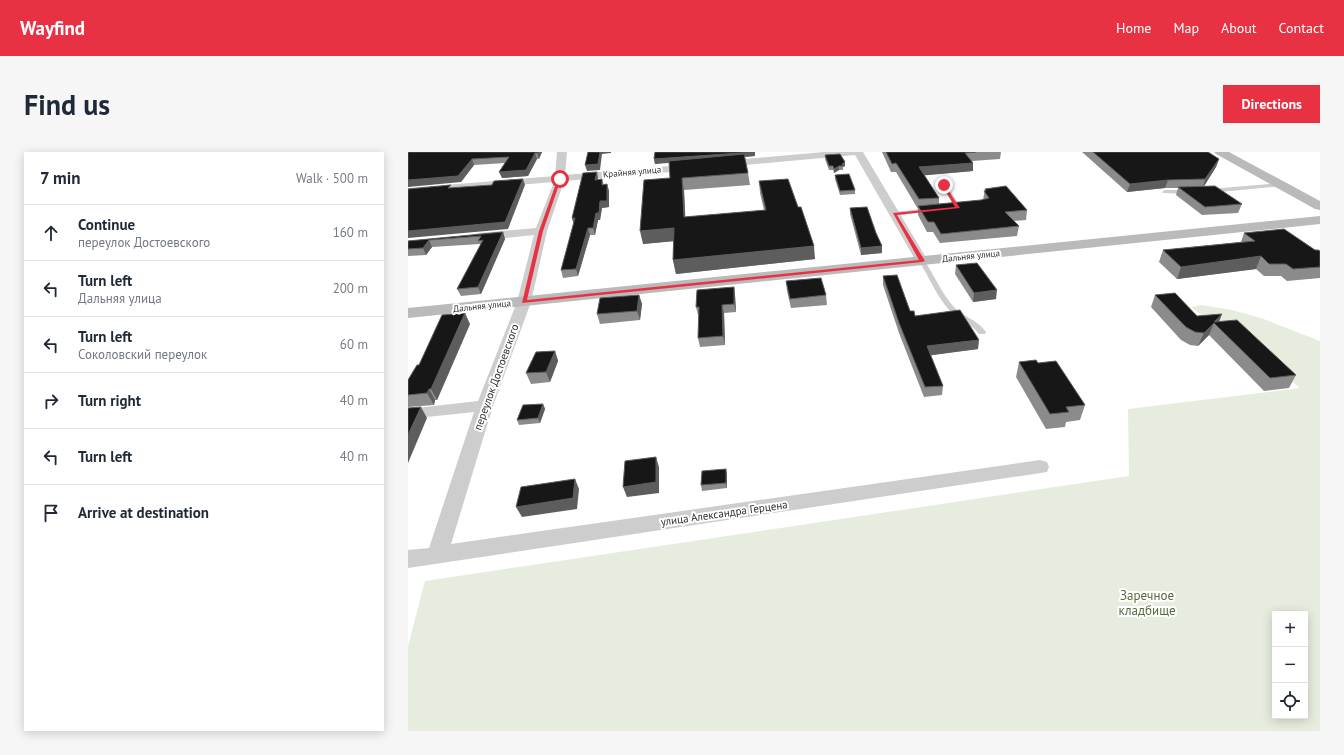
<!DOCTYPE html>
<html lang="en">
<head>
<meta charset="utf-8">
<style>
	body { margin:0; font-family:"PT Sans",sans-serif; background:#f6f6f7; color:#1f2937 }
	.controls { position:absolute; right:12px; bottom:12px; display:grid; overflow:hidden; border-radius:0px; box-shadow:0 2px 10px #0003 }
	.controls button { width:36px; height:36px; display:grid; place-items:center; padding:0; border:0; border-bottom:1px solid #e0e1e3; background:#fff; color:#1f2937; font:20px sans-serif }
	.stop { position:absolute; width:12px; height:12px; margin:-9px; border:3px solid #e83143; border-radius:50%; background:#fff }
	.stop.end { background:#e83143; border-color:#fff; box-shadow:0 1px 4px #0008 }
	.list { margin:0; padding:0; list-style:none }
	h2 { display:flex; justify-content:space-between; align-items:center; height:52px; margin:0; padding:0 16px; font-size:17px }
	h2 small { font-size:13px; font-weight:400; color:#747a83 }
	.list li { display:grid; grid-template-columns:26px 1fr auto; gap:12px; align-items:center; box-sizing:border-box; height:56px; padding:0 16px; border-top:1px solid #e0e1e3 }
	.list b { display:block; font-size:15px; white-space:nowrap }
	.list p { margin:0; font-size:13px; white-space:nowrap; color:#747a83 }
	.list em { font-size:13px; font-style:normal; color:#747a83 }
	.icon { flex:none; width:22px; height:22px; fill:none; stroke:currentColor; stroke-width:2; stroke-linecap:round; stroke-linejoin:round }
	.map { position:relative; flex:none; width:912px; height:579px; overflow:hidden; border-radius:0px }
	header { display:flex; align-items:center; gap:24px; box-sizing:border-box; height:56px; padding:0 20px; background:#e83143; color:#fff }
	header strong { font-size:19px }
	nav { display:flex; gap:22px; margin-inline-start:auto; font-size:14px }
	.intro { display:flex; align-items:center; justify-content:space-between; box-sizing:border-box; height:96px; padding:0 24px }
	h1 { margin:0; font-size:28px }
	.button { padding:10px 18px; border-radius:0px; background:#e83143; color:#fff; font-size:14px; font-weight:700 }
	main { display:flex; gap:24px; padding:0 24px }
	aside { flex:1; background:#fff; border-radius:0px; box-shadow:0 2px 10px #0003 }
	.map>svg:first-child { display:block }
	.green { fill:#e7edde; fill-rule:evenodd }
	.lines { fill:none; stroke-linecap:round; stroke-linejoin:round }
	.service { fill:#cdcdcd; fill-rule:evenodd }
	.minor { fill:#cdcdcd; fill-rule:evenodd }
	.secondary { fill:#bababa; fill-rule:evenodd }
	.wall { fill:#8b8b8b }
	.shaded-wall { fill:#5d5d5d }
	.building { fill:#171717; stroke:#5d5d5d }
	.route { fill:#e83143 }
	.labels { text-anchor:middle; stroke-width:4; stroke-linejoin:round; paint-order:stroke }
	.far-street-label { font-size:9px; fill:#303030; stroke:#fff }
	.street-label { font-size:11px; fill:#303030; stroke:#fff }
	.near-park-label { font-size:13px; fill:#546d3c; stroke:#fff }
</style>
</head>
<body>
<header>
<strong>Wayfind</strong>
<nav><a>Home</a><a>Map</a><a>About</a><a>Contact</a></nav>
</header>
<div class="intro"><h1>Find us</h1><a class="button">Directions</a></div>
<main>
<aside>
<h2>7 min<small>Walk · 500 m</small></h2>
<ul class="list">
<li><svg class="icon" aria-label="ahead" viewBox="0 0 24 24"><path d="M12 20V5M6 11l6-6 6 6"/></svg><div><b>Continue</b><p>переулок Достоевского</p></div><em>160 m</em></li>
<li><svg class="icon" aria-label="left" viewBox="0 0 24 24"><path d="M17 20v-9H6M10 6l-5 5 5 5"/></svg><div><b>Turn left</b><p>Дальняя улица</p></div><em>200 m</em></li>
<li><svg class="icon" aria-label="left" viewBox="0 0 24 24"><path d="M17 20v-9H6M10 6l-5 5 5 5"/></svg><div><b>Turn left</b><p>Соколовский переулок</p></div><em>60 m</em></li>
<li><svg class="icon" aria-label="right" viewBox="0 0 24 24"><path d="M7 20v-9h11M14 6l5 5-5 5"/></svg><div><b>Turn right</b></div><em>40 m</em></li>
<li><svg class="icon" aria-label="left" viewBox="0 0 24 24"><path d="M17 20v-9H6M10 6l-5 5 5 5"/></svg><div><b>Turn left</b></div><em>40 m</em></li>
<li><svg class="icon" aria-label="arrive" viewBox="0 0 24 24"><path d="M6 21V4h12l-3 4 3 4H6"/></svg><div><b>Arrive at destination</b></div></li>
</ul>
</aside>
<div class="map">
<svg width="912" height="579" viewBox="0 0 912 579">
	<rect width="100%" height="100%" fill="#fff"/>
	<!-- green -->
	<path class="green" d="M793,153L824,158L853,166L912,189V579H0V494L17,429L721,324L720,257L892,236L815,173L796,165L783,155ZM867,462H897V564H867Z"/>
	<g class="lines">
		<!-- service -->
		<g class="service">
			<polygon points="873,31 875,32 875,34 802,41 799,39 802,37"/>
			<polygon points="534,32 538,32 553,56 552,57 548,57 533,33"/>
			<polygon points="757,38 781,38 784,40 781,42 755,41 754,40"/>
			<polygon points="521,56 524,58 523,59 487,64 484,62 487,60"/>
			<path d="M512,108H516C526,123 534,142 546,155C556,166 569,167 578,180L577,182H571C563,171 551,168 542,159C529,145 521,125 511,109Z"/>
		</g>
		<!-- minor -->
		<g class="minor">
			<polygon points="149,0 159,0 157,23 286,12 291,15 286,18 156,29 139,79 123,150 85,254 43,392 632,308 639,310 641,315 639,320 0,416 0,398 21,396 66,260 0,267 0,257 70,249 109,150 126,83 71,89 67,88 65,85 67,82 71,81 128,76 146,30 0,42 0,36 147,24"/>
			<polygon points="416,0 455,0 520,109 518,112 510,112 508,109 447,3 314,15 309,12 314,9"/>
		</g>
		<!-- secondary -->
		<g class="secondary">
			<polygon points="806,0 821,0 912,49 912,58 907,57 808,2"/>
			<polygon points="912,64 912,72 0,166 0,156"/>
		</g>
	</g>
	<!-- wall -->
	<g class="wall">
		<polygon points="0,0 134,0 131,7 129,7 120,24 94,26 97,11 66,13 53,30"/>
		<polygon points="347,0 347,4 337,5 340,21 342,33 276,38 277,65 356,58 352,41 351,29 407,107 268,122 265,108 265,89 235,92 262,26 261,10 247,12 246,7"/>
		<polygon points="474,0 593,0 592,7 564,9 565,19 516,23 531,46 531,52 575,48 577,37 619,58 618,68 605,69 611,74 609,84 532,91 525,80 519,80 510,63 510,57 488,20 483,20"/>
		<polygon points="674,0 800,0 811,7 808,15 795,35 834,52 830,61 794,63 768,43 770,36 757,36 719,40"/>
		<polygon points="417,3 437,10 437,14 435,15 435,18 431,18 426,21 425,18 421,18 417,7"/>
		<polygon points="189,20 190,27 194,27 196,33 199,32 201,39 201,55 194,56 192,68 190,68 187,83 182,83 170,124 155,126 153,118 166,72 164,66"/>
		<polygon points="427,23 447,38 447,42 432,43 427,27"/>
		<polygon points="442,56 468,81 474,94 474,101 453,103 442,62"/>
		<polygon points="95,80 97,87 73,142 53,144 49,137 72,94 72,92 24,95 18,103 0,104 0,89"/>
		<polygon points="836,81 907,98 912,99 912,126 879,129 873,124 856,124 848,117 769,127 751,110 755,98 833,90"/>
		<polygon points="548,113 588,147 565,150 547,122"/>
		<polygon points="475,124 502,159 507,164 570,197 522,203 535,234 534,243 516,245 491,181 475,133"/>
		<polygon points="378,129 418,143 419,153 383,156 379,139"/>
		<polygon points="326,135 327,143 328,160 316,161 317,193 292,195 290,186 291,163 290,163 288,155"/>
		<polygon points="231,143 234,152 232,168 192,172 189,162"/>
		<polygon points="747,143 789,164 814,162 811,170 888,223 881,236 856,239 801,183 790,194 782,193 773,188 743,155"/>
		<polygon points="62,172 29,248 27,248 26,253 0,255 0,228 11,213"/>
		<polygon points="147,199 150,209 142,230 123,232 118,221"/>
		<polygon points="611,210 630,211 677,253 672,268 658,270 657,275 638,277 608,225"/>
		<polygon points="135,252 137,257 132,271 111,273 109,268"/>
		<polygon points="319,322 319,336 294,339 293,333"/>
	</g>
	<!-- shaded-wall -->
	<g class="shaded-wall">
		<polygon points="130,0 134,0 131,7 129,1"/>
		<polygon points="192,0 203,0 203,1 194,2 192,18 179,19 177,13"/>
		<polygon points="347,0 347,4 247,12 246,7"/>
		<polygon points="127,1 129,7 120,24 94,26 91,20"/>
		<polygon points="64,7 66,13 53,30 0,35 0,28"/>
		<polygon points="811,7 808,15 795,36 797,27"/>
		<polygon points="437,10 437,14 435,15 434,12"/>
		<polygon points="565,11 565,19 510,24 511,15"/>
		<polygon points="431,14 431,18 426,21 426,17"/>
		<polygon points="189,20 190,27 189,34 187,28"/>
		<polygon points="274,26 276,38 278,78 276,65"/>
		<polygon points="115,27 117,33 100,77 0,86 0,79"/>
		<polygon points="760,28 757,36 719,40 722,32"/>
		<polygon points="199,32 201,39 201,55 194,56 192,68 190,68 187,83 185,76 188,61"/>
		<polygon points="164,66 167,66 166,73"/>
		<polygon points="180,76 182,83 170,124 168,117"/>
		<polygon points="266,76 268,89 235,92 232,79"/>
		<polygon points="95,80 97,87 73,142 70,135"/>
		<polygon points="21,88 24,95 18,103 15,96"/>
		<polygon points="406,94 407,107 268,122 265,108"/>
		<polygon points="474,94 474,101 453,103 453,96"/>
		<polygon points="853,104 848,117 769,127 773,115"/>
		<polygon points="326,135 327,143 328,160 326,152"/>
		<polygon points="589,138 588,147 565,150 566,141"/>
		<polygon points="231,143 234,152 232,168 229,159"/>
		<polygon points="314,153 316,161 317,193 315,184"/>
		<polygon points="57,161 62,172 29,248 23,237"/>
		<polygon points="814,162 809,174 806,171"/>
		<polygon points="806,171 801,183 790,194 796,181"/>
		<polygon points="571,188 570,197 518,204 519,194"/>
		<polygon points="147,199 150,209 142,230 138,220"/>
		<polygon points="21,237 27,248 26,253 19,241"/>
		<polygon points="135,252 137,257 132,271 130,266"/>
		<polygon points="13,255 19,266 0,311 0,283"/>
		<polygon points="248,305 251,315 251,341 219,345 215,335"/>
		<polygon points="318,317 319,322 319,336 318,331"/>
		<polygon points="167,327 171,337 169,357 114,365 108,355"/>
	</g>
	<!-- building -->
	<g class="building">
		<polygon points="0,0 130,0 129,1 127,1 118,18 91,20 101,5 64,7 50,24 0,28"/>
		<polygon points="180,0 192,0 190,12 177,13"/>
		<polygon points="247,0 347,0 246,7"/>
		<polygon points="478,0 568,0 557,1 565,11 511,15 531,46 511,47 488,11 484,12"/>
		<polygon points="685,0 800,0 811,7 797,27 760,28 722,32"/>
		<polygon points="336,2 340,21 274,26 276,65 358,58 351,29 380,27 390,55 393,55 406,94 265,108 266,76 232,79 236,28 262,26 261,9"/>
		<polygon points="432,2 437,10 434,12 435,14 431,14 426,17 425,14 421,14 417,3"/>
		<polygon points="189,20 187,28 194,27 194,33 199,32 199,49 192,49 191,61 188,61 185,76 180,76 168,117 153,118 167,66 164,66 175,21"/>
		<polygon points="441,22 447,38 432,39 427,23"/>
		<polygon points="115,27 97,70 0,79 0,37 43,33 40,36 84,33 86,29"/>
		<polygon points="598,34 619,58 597,60 611,74 533,82 526,70 520,70 510,54 573,48 581,46 576,39 578,39 577,37"/>
		<polygon points="807,34 834,52 797,55 770,35"/>
		<polygon points="459,55 468,81 474,94 453,96 442,56"/>
		<polygon points="876,77 907,98 910,98 912,99 912,115 885,117 878,112 861,112 853,104 773,115 755,98 847,89 836,81"/>
		<polygon points="95,80 70,135 49,137 75,88 70,89 73,84 21,88 15,96 0,97 0,89"/>
		<polygon points="569,111 589,138 566,141 548,113"/>
		<polygon points="489,123 502,159 506,159 507,164 552,158 571,188 519,194 535,234 517,235 491,171 475,124"/>
		<polygon points="413,126 418,143 382,147 378,129"/>
		<polygon points="326,135 326,152 314,153 315,184 290,186 291,155 288,155 289,138"/>
		<polygon points="767,141 789,164 814,162 806,170 829,168 888,223 862,226 806,171 796,181 787,180 778,175 747,143"/>
		<polygon points="231,143 229,159 189,162 192,146"/>
		<polygon points="57,161 23,237 21,237 19,241 0,243 0,228 9,213 11,213 34,163"/>
		<polygon points="147,199 138,220 118,221 128,200"/>
		<polygon points="628,208 630,211 648,209 677,253 658,255 661,260 642,262 611,210"/>
		<polygon points="135,252 130,266 109,268 115,253"/>
		<polygon points="13,255 0,283 0,256"/>
		<polygon points="248,305 248,330 215,335 217,309"/>
		<polygon points="318,317 318,331 293,333 294,319"/>
		<polygon points="167,327 165,346 108,355 113,335"/>
	</g>
	<!-- route -->
	<polygon class="route" points="150,26 153,27 135,79 119,148 511,108 485,61 547,55 534,33 536,32 552,56 489,63 517,109 514,110 114,151 131,79"/>
	<g class="labels">
		<!-- far-street labels -->
		<g class="far-street-label">
			<text transform="translate(224 20) rotate(-5)" y="3">Крайняя улица</text>
			<text transform="translate(563 104) rotate(-6)" y="3">Дальняя улица</text>
			<text transform="translate(74 154) rotate(-6)" y="3">Дальняя улица</text>
		</g>
		<!-- street labels -->
		<g class="street-label">
			<text transform="translate(88 225) rotate(-70)" y="4">переулок Достоевского</text>
			<text transform="translate(316 361) rotate(-8)" y="4">улица Александра Герцена</text>
		</g>
		<!-- near-park labels -->
		<g class="near-park-label">
			<text x="739" y="448">Заречное<tspan x="739" dy="15">кладбище</tspan></text>
		</g>
	</g>
</svg>
<div class="controls">
<button>+</button>
<button>−</button>
<button><svg class="icon" aria-label="locate" viewBox="0 0 24 24"><circle cx="12" cy="12" r="6"/><path d="M12 2v4M12 18v4M2 12h4M18 12h4"/></svg></button>
</div>
<div class="stop" style="left:152px;top:27px"></div>
<div class="stop end" style="left:536px;top:33px"></div>
</div>
</main>
</body>
</html>
